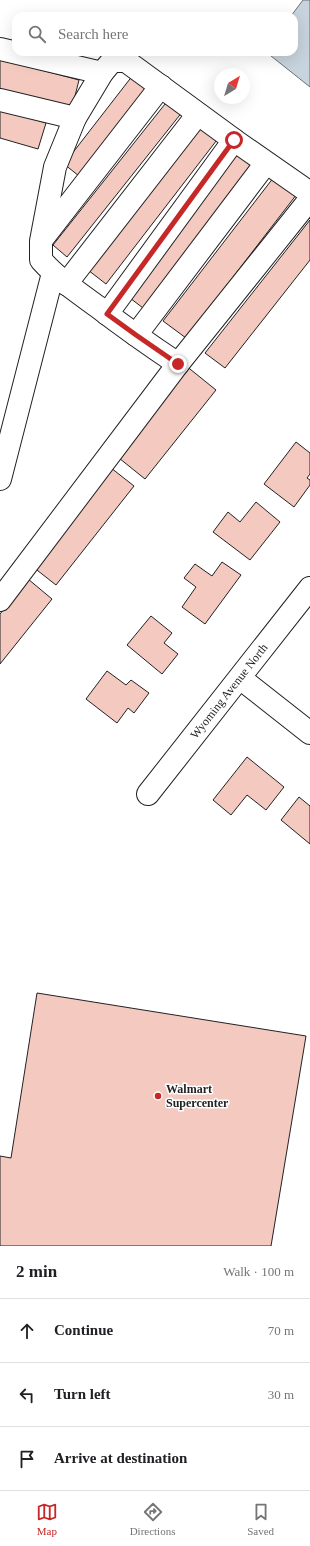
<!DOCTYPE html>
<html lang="en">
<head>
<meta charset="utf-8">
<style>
	body { margin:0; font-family:Georgia,serif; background:#f6f6f6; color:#202124 }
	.compass { position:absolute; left:214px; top:68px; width:36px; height:36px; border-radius:50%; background:#fff; box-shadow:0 4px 16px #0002; rotate:38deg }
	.stop { position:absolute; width:12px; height:12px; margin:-9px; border:3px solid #c62828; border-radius:50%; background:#fff }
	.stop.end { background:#c62828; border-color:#fff; box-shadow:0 1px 4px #0008 }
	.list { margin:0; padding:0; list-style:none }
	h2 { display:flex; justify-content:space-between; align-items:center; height:52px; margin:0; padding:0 16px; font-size:17px }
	h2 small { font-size:13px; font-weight:400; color:#757577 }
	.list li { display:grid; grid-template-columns:26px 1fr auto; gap:12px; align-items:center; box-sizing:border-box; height:64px; padding:0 16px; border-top:1px solid #e0e0e0 }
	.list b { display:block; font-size:15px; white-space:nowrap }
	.list em { font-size:13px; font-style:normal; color:#757577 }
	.icon { flex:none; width:22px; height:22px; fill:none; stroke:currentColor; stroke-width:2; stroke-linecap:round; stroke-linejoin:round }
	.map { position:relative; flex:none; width:310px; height:1246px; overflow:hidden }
	.search { position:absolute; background:#fff; box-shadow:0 4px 16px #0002; left:12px; right:12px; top:12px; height:44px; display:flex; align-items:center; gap:10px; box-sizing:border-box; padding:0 14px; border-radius:12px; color:#757577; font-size:15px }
	.sheet { height:244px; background:#fff }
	nav { display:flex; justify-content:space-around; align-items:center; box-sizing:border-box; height:56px; border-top:1px solid #e0e0e0; background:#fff; font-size:11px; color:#757577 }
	nav a { display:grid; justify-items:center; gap:2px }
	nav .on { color:#c62828 }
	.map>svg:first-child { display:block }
	.water { fill:#c7d3dd; stroke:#6f6f6f }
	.building { fill:#f3c9c0; stroke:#222 }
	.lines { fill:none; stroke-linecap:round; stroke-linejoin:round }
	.minor-casing { stroke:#222; stroke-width:24 }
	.minor { stroke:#fff; stroke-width:22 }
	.route { stroke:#c62828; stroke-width:5 }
	.poi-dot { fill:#c62828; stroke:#fff; stroke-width:1.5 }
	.labels { text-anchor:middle; stroke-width:3; stroke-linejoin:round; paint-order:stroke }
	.street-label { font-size:12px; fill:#222; stroke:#fff }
	.poi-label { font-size:12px; font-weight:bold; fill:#222; stroke:#fff; text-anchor:start }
</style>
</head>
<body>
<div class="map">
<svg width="310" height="1246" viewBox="0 0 310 1246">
	<rect width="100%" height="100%" fill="#fff"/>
	<!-- water -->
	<polygon class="water" points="303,0 310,0 310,87 266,52 294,52 294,16 291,16"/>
	<!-- building -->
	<g class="building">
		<polygon points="0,59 79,80 72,108 0,89"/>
		<polygon points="133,75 148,87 79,176 64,164"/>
		<polygon points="169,99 183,111 67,257 53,245"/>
		<polygon points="0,109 46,123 38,149 0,138"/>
		<polygon points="202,121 220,136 106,284 88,270"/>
		<polygon points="240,147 257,160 143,308 126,295"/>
		<polygon points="277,173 300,190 186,338 163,321"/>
		<polygon points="310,220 310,260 225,368 205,353"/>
		<polygon points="185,365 216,390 145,479 114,454"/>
		<polygon points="296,442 310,453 310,474 307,478 310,480 310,485 294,507 264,484"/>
		<polygon points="106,464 134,486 56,585 28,563"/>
		<polygon points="256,502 280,522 250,560 213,532 228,512 240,522"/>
		<polygon points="222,562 241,575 205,624 182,607 196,587 184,578 195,564 212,576"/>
		<polygon points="28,579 52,599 0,664 0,614"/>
		<polygon points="151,616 172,633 164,643 178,654 162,674 127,645"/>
		<polygon points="107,671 126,685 131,680 149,693 134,713 128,708 117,723 86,699"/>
		<polygon points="247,757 284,787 266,810 247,795 231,815 213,800"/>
		<polygon points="299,797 310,806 310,844 281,820"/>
		<polygon points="37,993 306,1036 271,1246 0,1246 0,1156 11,1158"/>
	</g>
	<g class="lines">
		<!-- minor casing -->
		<g class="minor-casing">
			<g id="minor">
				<polyline points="0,49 102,73"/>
				<path d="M0,100L75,118L55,167L41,241V260C57,278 77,292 98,307C124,327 151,346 178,364L0,600"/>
				<polyline points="75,118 102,73 112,61 126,61 234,140 310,193"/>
				<polyline points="43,238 161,86"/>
				<polyline points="66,284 198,114"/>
				<polyline points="107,314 234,140"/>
				<polyline points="136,335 266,163"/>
				<polyline points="178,364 310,199"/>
				<polyline points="0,479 53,273"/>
				<polyline points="240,678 310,733"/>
				<path id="s1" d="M148,794L310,588"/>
			</g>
		</g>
		<!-- minor -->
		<use href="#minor" class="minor"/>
	</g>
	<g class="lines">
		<!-- route -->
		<polyline class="route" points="178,364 136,335 107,314 234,140"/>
	</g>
	<!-- markers -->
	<circle class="poi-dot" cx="158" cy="1096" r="4"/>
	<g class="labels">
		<!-- street labels -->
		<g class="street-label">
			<text dy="4" stroke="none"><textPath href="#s1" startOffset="131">Wyoming Avenue North</textPath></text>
		</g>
		<!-- poi labels -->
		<g class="poi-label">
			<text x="166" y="1093">Walmart<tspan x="166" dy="14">Supercenter</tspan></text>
		</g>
	</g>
</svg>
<svg class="compass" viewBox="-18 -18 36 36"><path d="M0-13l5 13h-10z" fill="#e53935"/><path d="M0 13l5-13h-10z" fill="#757577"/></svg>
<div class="stop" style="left:234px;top:140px"></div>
<div class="stop end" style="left:178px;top:364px"></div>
<div class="search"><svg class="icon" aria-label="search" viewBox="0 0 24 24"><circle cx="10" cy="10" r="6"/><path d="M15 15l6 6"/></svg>Search here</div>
</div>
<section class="sheet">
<h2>2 min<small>Walk · 100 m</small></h2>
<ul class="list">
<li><svg class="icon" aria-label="ahead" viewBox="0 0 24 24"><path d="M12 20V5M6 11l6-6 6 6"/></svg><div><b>Continue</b></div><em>70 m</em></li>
<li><svg class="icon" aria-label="left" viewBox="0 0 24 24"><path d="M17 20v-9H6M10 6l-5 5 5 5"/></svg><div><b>Turn left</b></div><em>30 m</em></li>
<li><svg class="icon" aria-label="arrive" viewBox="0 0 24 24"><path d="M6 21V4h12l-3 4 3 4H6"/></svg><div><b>Arrive at destination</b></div></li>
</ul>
</section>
<nav>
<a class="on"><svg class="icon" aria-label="map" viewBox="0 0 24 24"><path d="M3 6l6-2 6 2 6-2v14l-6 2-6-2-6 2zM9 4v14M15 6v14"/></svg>Map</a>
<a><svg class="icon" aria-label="directions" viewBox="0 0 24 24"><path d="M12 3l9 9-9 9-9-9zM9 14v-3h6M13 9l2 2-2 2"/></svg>Directions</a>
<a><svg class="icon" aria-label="saved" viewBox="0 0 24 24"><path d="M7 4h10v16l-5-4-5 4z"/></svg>Saved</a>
</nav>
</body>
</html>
